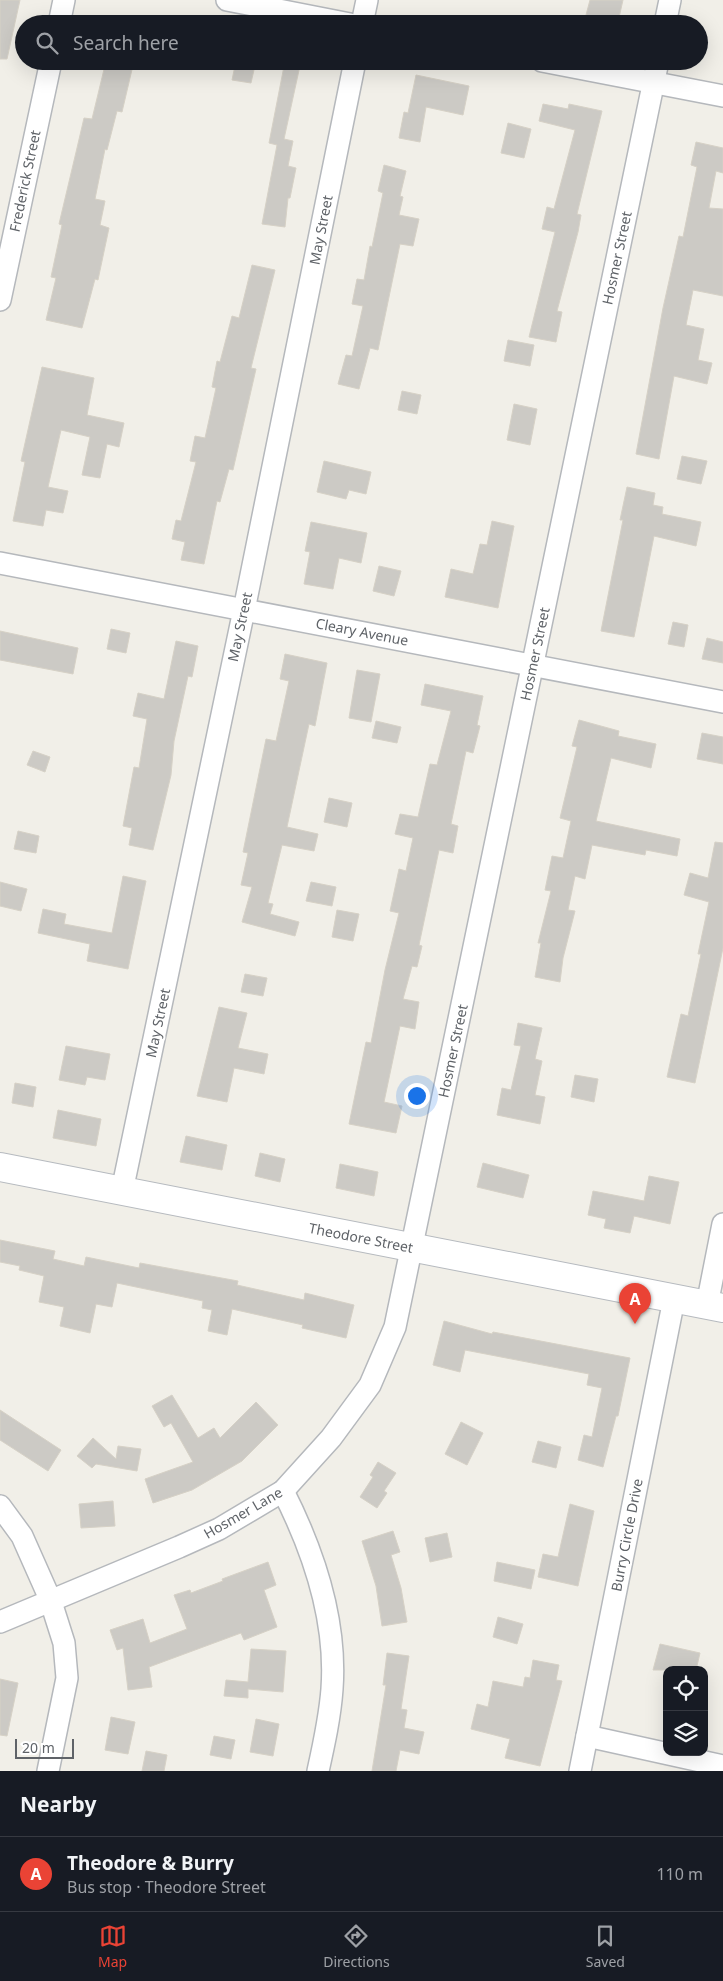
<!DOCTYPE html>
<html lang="en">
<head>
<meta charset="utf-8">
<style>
	body { margin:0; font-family:"Noto Sans",sans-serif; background:#20242c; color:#f1f3f6 }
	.controls { position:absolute; right:15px; bottom:15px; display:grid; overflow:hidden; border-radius:10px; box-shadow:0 5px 20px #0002 }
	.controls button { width:45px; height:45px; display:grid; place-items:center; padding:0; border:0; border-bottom:1px solid #363941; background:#171b24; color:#f1f3f6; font:25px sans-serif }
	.scale { position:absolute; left:15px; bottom:12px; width:59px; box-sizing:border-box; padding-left:5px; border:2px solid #5f6368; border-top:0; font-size:14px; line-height:18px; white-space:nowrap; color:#5f6368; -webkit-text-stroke:4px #fff; paint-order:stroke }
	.you { position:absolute; left:416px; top:1095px; width:18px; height:18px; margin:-12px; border:4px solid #fff; border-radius:50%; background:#1a73e8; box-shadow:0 0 0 8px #1a73e833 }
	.badge { display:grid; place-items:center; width:32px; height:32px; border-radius:50%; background:#ea4335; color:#fff; font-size:16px; font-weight:700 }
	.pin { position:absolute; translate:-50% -41px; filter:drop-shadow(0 1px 2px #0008) }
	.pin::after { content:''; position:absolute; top:26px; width:18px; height:15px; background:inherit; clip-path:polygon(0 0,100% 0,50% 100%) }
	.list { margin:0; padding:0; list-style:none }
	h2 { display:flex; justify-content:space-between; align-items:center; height:65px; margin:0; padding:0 20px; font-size:21px }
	h2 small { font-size:16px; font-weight:400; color:#9ea1a6 }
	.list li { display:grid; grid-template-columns:32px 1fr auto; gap:15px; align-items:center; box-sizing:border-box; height:75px; padding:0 20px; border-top:1px solid #363941 }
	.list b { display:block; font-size:19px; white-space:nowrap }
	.list p { margin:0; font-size:16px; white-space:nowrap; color:#9ea1a6 }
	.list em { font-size:16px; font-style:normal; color:#9ea1a6 }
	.icon { flex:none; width:28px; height:28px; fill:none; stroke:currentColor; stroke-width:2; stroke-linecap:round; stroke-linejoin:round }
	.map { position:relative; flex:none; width:723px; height:1771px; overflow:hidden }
	.search { position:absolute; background:#171b24; box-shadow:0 5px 20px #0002; left:15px; right:15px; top:15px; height:55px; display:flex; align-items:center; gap:12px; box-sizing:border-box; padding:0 18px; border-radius:28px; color:#9ea1a6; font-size:19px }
	.sheet { height:140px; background:#171b24 }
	nav { display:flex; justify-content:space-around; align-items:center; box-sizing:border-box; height:70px; border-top:1px solid #363941; background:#171b24; font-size:14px; color:#9ea1a6 }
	nav a { display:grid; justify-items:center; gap:2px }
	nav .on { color:#ea4335 }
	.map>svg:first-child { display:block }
	.building { fill:#cccac5; stroke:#d6d1c6 }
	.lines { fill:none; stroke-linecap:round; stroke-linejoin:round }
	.street-casing { stroke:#b5b8bc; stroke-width:24 }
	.secondary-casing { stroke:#b6babf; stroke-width:30 }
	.street { stroke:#fff; stroke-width:21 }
	.secondary { stroke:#fff; stroke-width:28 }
	.labels { text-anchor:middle; stroke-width:4; stroke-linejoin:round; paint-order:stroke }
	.street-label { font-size:14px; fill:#5f6368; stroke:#fff }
</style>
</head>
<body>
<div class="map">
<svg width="723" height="1771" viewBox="0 0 723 1771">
	<rect width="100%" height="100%" fill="#f1efe8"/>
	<!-- building -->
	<g class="building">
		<polygon points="0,0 20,0 7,59 0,59"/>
		<polygon points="590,0 623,0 618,22 586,15"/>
		<polygon points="106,61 134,61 122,112 117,111 107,150 105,149 95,199 105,201 100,225 109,228 98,280 95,279 82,328 46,320 56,278 51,277 62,225 59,224 77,148 84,118 92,119"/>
		<polygon points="236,61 256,61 251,83 232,80"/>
		<polygon points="285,61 301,61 284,139 293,141 288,166 296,168 290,198 288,198 285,227 262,224 277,145 269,143"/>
		<polygon points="416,75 469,86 463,115 426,107 420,142 399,138 404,112 408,113"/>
		<polygon points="543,104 568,109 569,104 602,111 577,214 581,215 578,232 557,311 562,312 556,342 529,337 555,232 542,229 547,207 554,209 575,130 539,121"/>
		<polygon points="508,123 531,129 524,158 501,153"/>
		<polygon points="696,142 723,148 723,173 716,171 709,208 723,209 723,296 693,290 686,325 704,329 698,360 712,363 707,384 674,376 659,459 636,454 663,308 679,236 683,237 697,167 691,165"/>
		<polygon points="384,165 406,171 400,196 403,197 399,215 419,219 413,246 400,244 378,350 370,348 359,389 338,384 346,355 352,356 363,306 352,304 357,279 364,280 370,246 372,247 383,193 378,191"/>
		<polygon points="252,265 275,270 251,368 256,369 233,470 229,469 220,502 217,501 204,564 181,560 185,542 172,539 176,520 181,521 196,462 190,461 195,436 205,438 216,388 212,387 217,361 220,362 232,316 239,318"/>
		<polygon points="508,340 534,345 530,366 504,361"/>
		<polygon points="42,367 94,378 87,415 124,423 119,447 107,444 100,478 82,475 90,437 61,430 48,487 68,491 63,513 46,510 43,526 13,521 25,462 21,461"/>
		<polygon points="402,391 421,395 417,414 398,410"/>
		<polygon points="514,404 537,409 530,445 507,440"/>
		<polygon points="682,456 707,461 701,484 677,479"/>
		<polygon points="324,461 371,472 366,494 349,490 346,499 317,492"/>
		<polygon points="627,487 655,493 653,505 663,507 662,514 701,522 696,546 654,536 634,637 601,631 623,520 620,520"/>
		<polygon points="492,521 514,526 498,608 445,597 451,569 473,574 480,544 487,545"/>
		<polygon points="311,522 367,533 361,563 339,558 333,589 304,584 310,552 305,551"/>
		<polygon points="379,566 401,571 394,596 373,591"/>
		<polygon points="673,622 688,625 684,647 668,644"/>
		<polygon points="111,629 130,633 126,653 107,649"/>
		<polygon points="0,631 78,648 73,674 0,660"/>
		<polygon points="707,638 723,642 723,663 702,659"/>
		<polygon points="176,641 198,646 192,677 188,676 174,741 171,775 153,850 129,845 132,828 123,826 134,767 139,768 147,719 133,716 138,693 164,699"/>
		<polygon points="285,654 327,663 315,726 309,724 287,827 318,834 314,851 282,845 268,903 273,904 270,914 299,922 295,936 242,922 252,887 241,885 248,853 243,852 266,739 276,741 289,681 280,679"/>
		<polygon points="357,670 380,674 371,722 349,718"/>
		<polygon points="425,684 483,696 477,725 480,726 473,753 466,751 451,824 458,826 453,853 439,850 419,945 422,946 417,967 412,966 403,999 419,1002 415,1029 400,1026 384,1102 402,1106 396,1133 349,1124 366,1042 371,1043 385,970 399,913 390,911 399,869 406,871 413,838 395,834 400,814 418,817 430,764 437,765 451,711 421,705"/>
		<polygon points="579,720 619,731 618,736 656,744 651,768 611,758 596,821 680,839 677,856 646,850 645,855 592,845 585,879 575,876 568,910 575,911 563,958 560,982 535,977 541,943 538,943 551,891 545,890 552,856 563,858 571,821 560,818 577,747 572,746"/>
		<polygon points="376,721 401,727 397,743 372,738"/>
		<polygon points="702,733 723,737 723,764 697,759"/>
		<polygon points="33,751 50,757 45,772 27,765"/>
		<polygon points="329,798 352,803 347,827 324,822"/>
		<polygon points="18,831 39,836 36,853 14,849"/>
		<polygon points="715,842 723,843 723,948 695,1083 667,1077 681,1014 688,1016 701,954 698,954 709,902 684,895 690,873 708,878"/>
		<polygon points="123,876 146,881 128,969 87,961 90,944 38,933 43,909 66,914 64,924 112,933"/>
		<polygon points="0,882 27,889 21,911 0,906"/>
		<polygon points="311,882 336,887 332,906 306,901"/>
		<polygon points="337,910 359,914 353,941 332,937"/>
		<polygon points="245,974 267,978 263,996 241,992"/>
		<polygon points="219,1007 247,1013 238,1048 268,1054 264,1074 234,1068 227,1102 197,1096"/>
		<polygon points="518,1023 542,1028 535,1059 542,1061 535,1095 545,1097 540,1124 497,1115 502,1088 511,1090 521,1046 514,1045"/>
		<polygon points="66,1046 110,1054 105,1080 87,1077 85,1085 59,1080"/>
		<polygon points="575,1075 598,1079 594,1102 571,1097"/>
		<polygon points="15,1083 36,1087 33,1107 12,1103"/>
		<polygon points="58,1110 101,1119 96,1146 53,1138"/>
		<polygon points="186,1136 227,1145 222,1170 180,1162"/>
		<polygon points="260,1153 285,1159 280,1182 255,1176"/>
		<polygon points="483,1163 529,1175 523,1198 477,1187"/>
		<polygon points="340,1164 378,1172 374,1196 336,1188"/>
		<polygon points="649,1176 679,1182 670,1224 634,1216 630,1233 604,1228 606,1219 588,1215 593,1191 644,1201"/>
		<polygon points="0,1240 55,1251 53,1259 84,1266 86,1257 139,1268 140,1263 238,1281 237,1285 304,1300 305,1293 354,1305 346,1338 302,1328 303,1325 232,1309 227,1335 208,1331 212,1310 202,1308 203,1301 117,1283 112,1307 96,1304 90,1333 60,1326 64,1307 39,1302 44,1276 19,1270 20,1266 0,1262"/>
		<polygon points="444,1321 492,1334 493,1332 630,1358 618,1416 616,1416 603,1467 578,1460 584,1435 592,1437 602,1388 587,1385 589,1374 465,1350 460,1372 433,1365"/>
		<polygon points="172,1395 198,1438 214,1428 220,1438 256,1402 278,1425 242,1461 192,1490 153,1503 145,1479 193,1462 171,1423 164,1427 152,1406"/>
		<polygon points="0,1410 61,1450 48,1471 0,1440"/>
		<polygon points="461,1422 483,1433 467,1465 445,1454"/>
		<polygon points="93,1438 116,1459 118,1446 141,1449 137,1471 96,1464 92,1468 77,1456"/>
		<polygon points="538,1441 561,1447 556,1468 532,1462"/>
		<polygon points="378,1462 396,1473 384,1491 387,1493 377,1508 360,1497 373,1477 370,1475"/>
		<polygon points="113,1501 115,1526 81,1528 79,1504"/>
		<polygon points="570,1504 594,1511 578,1586 538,1577 543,1554 558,1557"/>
		<polygon points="393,1531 400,1552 391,1555 401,1588 407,1622 382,1626 376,1586 362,1541"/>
		<polygon points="447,1533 452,1557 430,1562 425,1538"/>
		<polygon points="268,1562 276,1585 264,1590 277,1627 244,1640 241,1633 149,1667 152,1687 128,1690 123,1648 117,1650 110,1630 143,1619 150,1643 187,1629 174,1595 190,1590 191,1593 223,1581 222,1579"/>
		<polygon points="497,1562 535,1570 531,1589 494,1581"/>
		<polygon points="498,1617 523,1624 517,1644 493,1637"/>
		<polygon points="660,1644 700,1653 696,1670 653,1670"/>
		<polygon points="251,1649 286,1651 283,1692 248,1689 248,1698 224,1696 226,1680 248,1682"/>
		<polygon points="387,1653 409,1656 401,1709 407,1710 404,1728 424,1732 419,1754 400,1750 396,1771 372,1771 386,1685 383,1685"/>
		<polygon points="533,1660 559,1665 556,1680 562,1681 540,1766 505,1758 510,1739 471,1729 477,1704 488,1707 493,1681 523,1687 525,1677 530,1678"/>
		<polygon points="0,1679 18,1683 7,1736 0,1735"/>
		<polygon points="111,1717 135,1722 128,1754 105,1750"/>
		<polygon points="256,1719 279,1724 273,1756 250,1752"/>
		<polygon points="214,1736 235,1740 231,1759 210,1755"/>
		<polygon points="146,1751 167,1755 164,1771 142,1771"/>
	</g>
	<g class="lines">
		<!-- street casing -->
		<g class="street-casing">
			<g id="street">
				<polyline points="227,0 350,24"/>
				<polyline points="59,24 64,0"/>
				<polyline points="362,24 367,0"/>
				<polyline points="665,24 670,0"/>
				<polyline points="542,61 723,96"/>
				<polyline points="0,300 51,61"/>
				<polyline points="0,563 723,702"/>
				<polyline points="122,1191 244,610 355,61"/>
				<polyline points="707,1305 723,1224"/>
				<path d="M283,1491C314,1552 337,1620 332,1689C330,1717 324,1744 318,1771"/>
				<polyline points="0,1506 22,1536 50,1599 64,1643 67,1678 48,1771"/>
				<polyline points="0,1622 179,1547 219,1529 283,1491 331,1438 370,1385 395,1327 658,61"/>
				<polyline points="587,1736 723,1766"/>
				<polyline points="580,1771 674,1299"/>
			</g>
		</g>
		<!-- secondary casing -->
		<g class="secondary-casing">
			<polyline id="secondary" points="0,1167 723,1308"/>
		</g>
		<!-- street -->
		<use href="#street" class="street"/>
		<!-- secondary -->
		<use href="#secondary" class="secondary"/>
	</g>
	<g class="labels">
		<!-- street labels -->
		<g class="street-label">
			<text transform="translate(25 181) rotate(-78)" y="5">Frederick Street</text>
			<text transform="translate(321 230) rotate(-79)" y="5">May Street</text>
			<text transform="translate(617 258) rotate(-78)" y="5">Hosmer Street</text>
			<text transform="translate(240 627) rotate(-78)" y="5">May Street</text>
			<text transform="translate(362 632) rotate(11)" y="5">Cleary Avenue</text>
			<text transform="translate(535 654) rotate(-78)" y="5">Hosmer Street</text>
			<text transform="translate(158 1023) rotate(-78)" y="5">May Street</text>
			<text transform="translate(453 1051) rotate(-78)" y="5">Hosmer Street</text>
			<text transform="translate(361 1238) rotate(11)" y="5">Theodore Street</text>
			<text transform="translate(243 1513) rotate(-30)" y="5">Hosmer Lane</text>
			<text transform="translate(627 1535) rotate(-79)" y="5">Burry Circle Drive</text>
		</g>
	</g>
</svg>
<div class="controls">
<button><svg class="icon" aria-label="locate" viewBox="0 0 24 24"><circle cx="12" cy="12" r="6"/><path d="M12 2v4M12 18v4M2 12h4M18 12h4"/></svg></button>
<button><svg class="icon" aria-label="layers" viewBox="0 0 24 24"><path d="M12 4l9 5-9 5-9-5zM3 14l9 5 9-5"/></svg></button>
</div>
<div class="scale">20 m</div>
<div class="you"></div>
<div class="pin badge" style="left:635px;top:1324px">A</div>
<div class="search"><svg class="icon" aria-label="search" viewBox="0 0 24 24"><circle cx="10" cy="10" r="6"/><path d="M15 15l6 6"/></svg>Search here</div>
</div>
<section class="sheet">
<h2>Nearby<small></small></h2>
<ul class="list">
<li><span class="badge">A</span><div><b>Theodore &amp; Burry</b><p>Bus stop · Theodore Street</p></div><em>110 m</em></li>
</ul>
</section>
<nav>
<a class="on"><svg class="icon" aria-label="map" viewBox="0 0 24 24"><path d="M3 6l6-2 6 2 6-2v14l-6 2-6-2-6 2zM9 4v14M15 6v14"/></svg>Map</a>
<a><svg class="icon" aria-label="directions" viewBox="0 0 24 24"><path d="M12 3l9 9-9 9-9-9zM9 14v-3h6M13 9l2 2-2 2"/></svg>Directions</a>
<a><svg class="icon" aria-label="saved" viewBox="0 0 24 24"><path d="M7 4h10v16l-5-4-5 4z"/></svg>Saved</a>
</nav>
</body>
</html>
